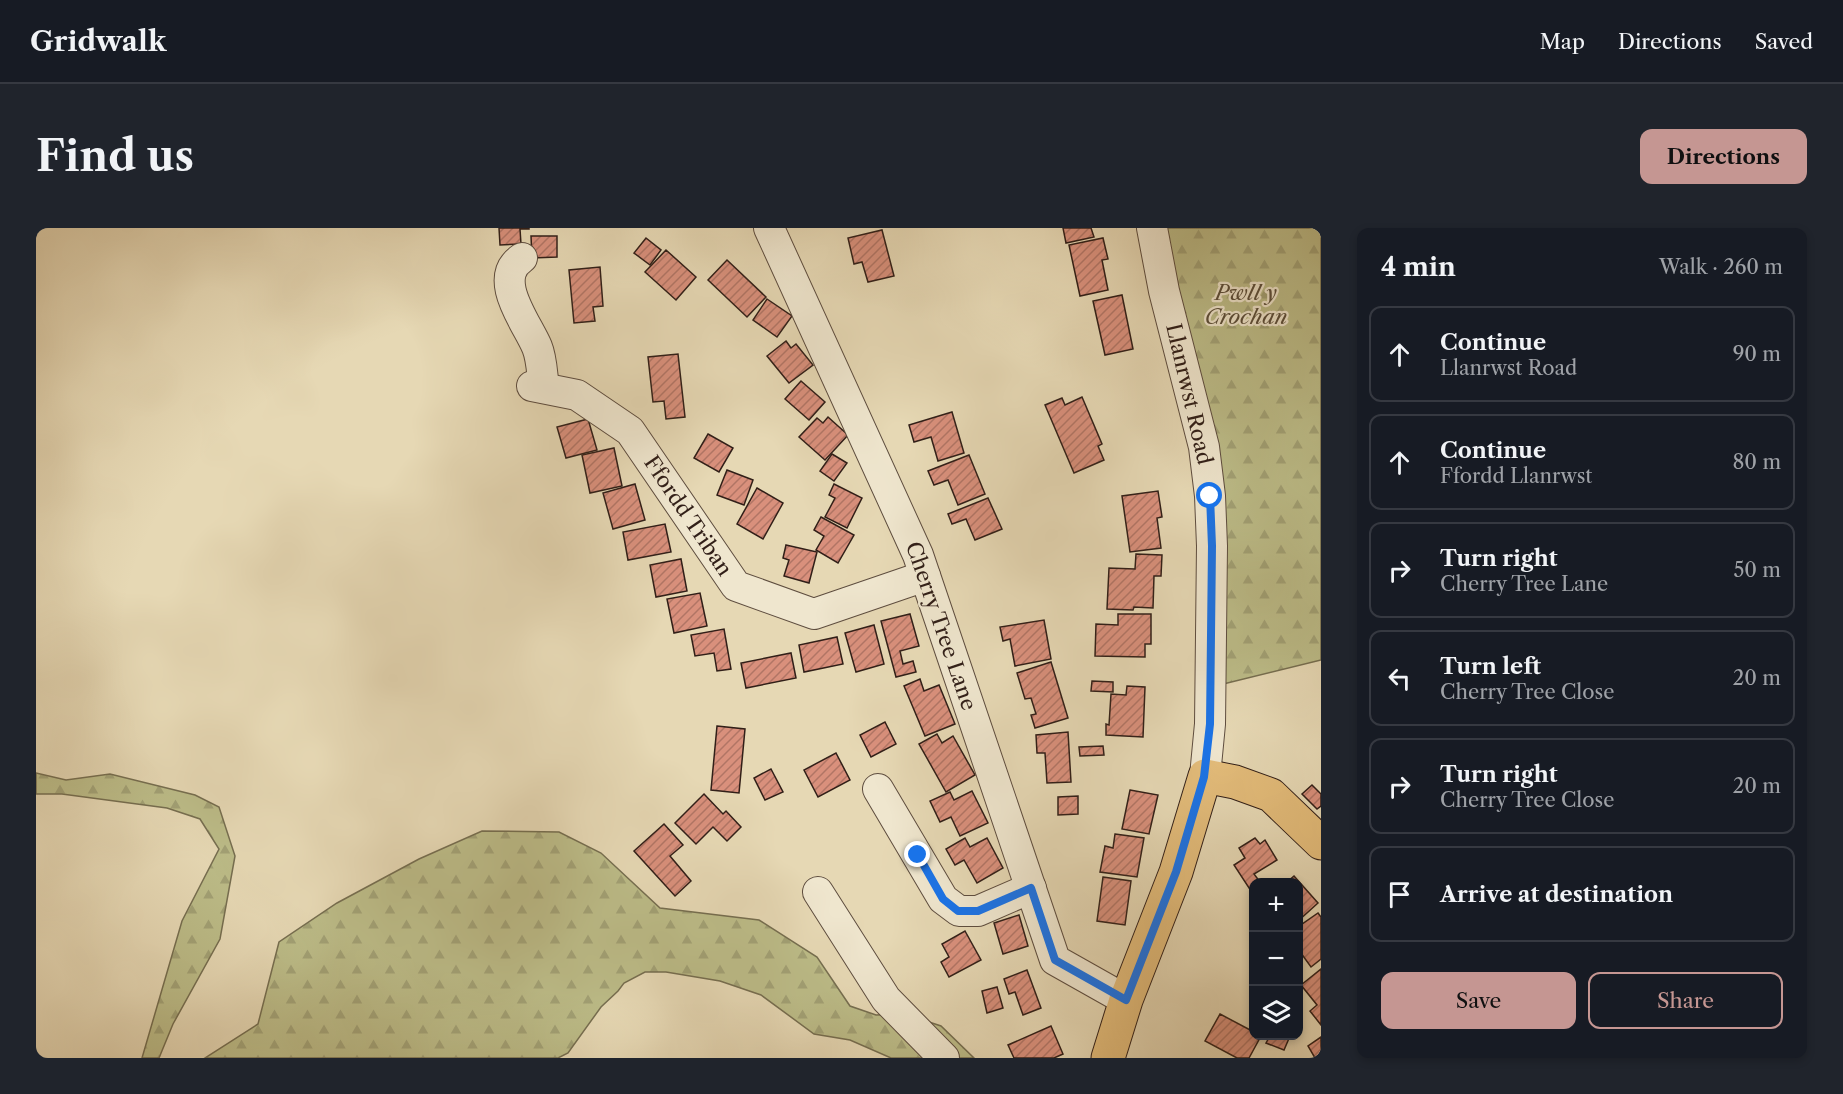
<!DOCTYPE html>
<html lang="en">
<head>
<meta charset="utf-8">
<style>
	body { margin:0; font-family:"Libre Caslon Text",serif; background:#20242c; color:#f1f3f6 }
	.controls { position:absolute; right:18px; bottom:18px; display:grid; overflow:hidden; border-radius:12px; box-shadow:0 3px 9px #0003 }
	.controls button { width:54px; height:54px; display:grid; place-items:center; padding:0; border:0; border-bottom:2px solid #363941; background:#171b24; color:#f1f3f6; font:30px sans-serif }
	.stop { position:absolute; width:18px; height:18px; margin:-14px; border:4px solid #1a73e8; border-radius:50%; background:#fff }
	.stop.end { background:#1a73e8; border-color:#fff; box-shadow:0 2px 6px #0008 }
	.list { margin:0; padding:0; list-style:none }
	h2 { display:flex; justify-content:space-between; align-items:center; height:78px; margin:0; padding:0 24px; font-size:26px }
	h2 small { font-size:20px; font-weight:400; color:#9ea1a6 }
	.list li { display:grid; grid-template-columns:39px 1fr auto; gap:18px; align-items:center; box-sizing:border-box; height:96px; margin:0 12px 12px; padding:0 12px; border:2px solid #363941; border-radius:12px }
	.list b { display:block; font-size:22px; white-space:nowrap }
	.list p { margin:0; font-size:20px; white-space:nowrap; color:#9ea1a6 }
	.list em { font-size:20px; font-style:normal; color:#9ea1a6 }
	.actions { display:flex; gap:12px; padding:18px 24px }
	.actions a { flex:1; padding:14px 0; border:2px solid #c59692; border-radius:12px; text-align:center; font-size:21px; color:#c59692 }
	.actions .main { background:#c59692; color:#111 }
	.icon { flex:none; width:33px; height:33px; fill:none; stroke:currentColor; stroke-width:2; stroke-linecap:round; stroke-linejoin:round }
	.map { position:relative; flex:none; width:1285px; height:830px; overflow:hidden; border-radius:12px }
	header { display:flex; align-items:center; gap:36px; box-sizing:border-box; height:84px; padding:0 30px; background:#171b24; border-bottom:2px solid #363941 }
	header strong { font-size:28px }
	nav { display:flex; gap:33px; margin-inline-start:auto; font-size:21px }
	.intro { display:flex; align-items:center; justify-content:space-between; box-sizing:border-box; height:144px; padding:0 36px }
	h1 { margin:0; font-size:42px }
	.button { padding:15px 27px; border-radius:12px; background:#c59692; color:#111; font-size:21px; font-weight:700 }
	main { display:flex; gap:36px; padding:0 36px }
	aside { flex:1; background:#171b24; border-radius:12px; box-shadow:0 3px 9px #0003 }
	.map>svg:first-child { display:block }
	.forest { fill:url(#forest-firs); stroke:#766e50; stroke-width:1.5 }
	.building { fill:url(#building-hatch); stroke:#311f18; stroke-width:1.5 }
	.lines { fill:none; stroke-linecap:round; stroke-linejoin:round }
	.minor-casing { stroke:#5e4d3f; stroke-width:32 }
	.major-casing { stroke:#311f18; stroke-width:35 }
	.minor { stroke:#efe6ce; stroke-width:30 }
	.major { stroke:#e3bc7a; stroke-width:33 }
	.route { stroke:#1a73e8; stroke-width:8 }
	.labels { text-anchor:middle; stroke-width:4.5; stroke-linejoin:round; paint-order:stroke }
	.park-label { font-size:21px; font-style:italic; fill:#5b4e3a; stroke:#efe6ce }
	.street-label { font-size:21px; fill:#311f18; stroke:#efe6ce }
</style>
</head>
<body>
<header>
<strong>Gridwalk</strong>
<nav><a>Map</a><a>Directions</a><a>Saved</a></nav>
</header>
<div class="intro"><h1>Find us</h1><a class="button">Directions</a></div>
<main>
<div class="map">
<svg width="1285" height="830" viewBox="0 0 1285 830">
	<defs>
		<pattern id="forest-firs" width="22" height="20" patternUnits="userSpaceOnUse" patternTransform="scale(1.5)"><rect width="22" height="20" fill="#bcbc88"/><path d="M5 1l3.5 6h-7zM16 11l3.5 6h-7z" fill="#a2a175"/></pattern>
		<pattern id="building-hatch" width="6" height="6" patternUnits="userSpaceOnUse" patternTransform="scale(1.5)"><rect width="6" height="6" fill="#d9907c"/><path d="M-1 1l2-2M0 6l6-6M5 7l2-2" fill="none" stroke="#b17565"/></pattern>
	</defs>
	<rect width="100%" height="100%" fill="#e6d8b4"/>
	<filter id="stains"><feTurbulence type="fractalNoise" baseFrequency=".00333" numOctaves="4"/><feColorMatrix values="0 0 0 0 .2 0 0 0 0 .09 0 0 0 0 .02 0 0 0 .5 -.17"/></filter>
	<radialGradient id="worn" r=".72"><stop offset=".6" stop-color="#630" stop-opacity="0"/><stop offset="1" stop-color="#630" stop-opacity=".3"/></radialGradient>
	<!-- forest -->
	<g class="forest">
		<polygon points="1116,0 1285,0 1285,432 1175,459 1176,318"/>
		<polygon points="0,545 30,552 74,546 159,567 183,579 199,628 184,711 137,796 123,830 106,830 146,693 183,621 164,591 131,580 26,566 0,566"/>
		<polygon points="446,603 523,604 565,625 624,680 723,692 781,729 814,778 840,787 869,786 905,798 938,830 855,830 814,812 778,806 725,767 684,753 630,744 609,744 588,755 582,763 565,779 532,825 522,830 169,830 222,796 243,714 301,675 383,631"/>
	</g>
	<!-- building -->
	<g class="building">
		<polygon points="463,0 493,0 493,1 484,1 485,16 464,17"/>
		<polygon points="1027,0 1055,0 1058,9 1030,15"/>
		<polygon points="846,2 858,48 832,54 826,34 818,36 812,10"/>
		<polygon points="495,8 521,8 521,29 496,30"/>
		<polygon points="610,10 625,22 614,37 598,25"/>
		<polygon points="1067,10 1072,31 1066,32 1072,62 1044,68 1033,17"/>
		<polygon points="630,22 660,49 640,72 609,44"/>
		<polygon points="691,32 730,69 711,89 672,52"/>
		<polygon points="564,39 567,78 557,79 559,93 538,95 533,42"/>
		<polygon points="1086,67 1097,121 1069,127 1057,73"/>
		<polygon points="731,71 756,88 741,109 717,92"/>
		<polygon points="750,113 755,120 760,116 777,137 753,155 731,128"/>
		<polygon points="642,126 649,189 630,191 628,173 617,174 612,129"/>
		<polygon points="765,153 789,174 773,192 749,171"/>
		<polygon points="1046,169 1066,216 1062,218 1068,232 1038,245 1009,177 1026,170 1029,177"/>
		<polygon points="916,184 928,225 902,233 895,209 878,214 873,197"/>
		<polygon points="792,189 812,207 789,232 763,209 781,190 787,195"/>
		<polygon points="552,191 561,222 530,230 521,199"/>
		<polygon points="672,206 697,220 683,244 658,230"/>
		<polygon points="578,220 586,258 554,265 546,227"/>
		<polygon points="796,226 811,235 798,253 784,243"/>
		<polygon points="933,227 949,266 922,277 912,252 898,257 892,243"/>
		<polygon points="691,242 717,252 708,277 681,267"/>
		<polygon points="599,256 609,292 577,301 567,265"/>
		<polygon points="798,256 826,270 811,300 789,289 799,270 793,267"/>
		<polygon points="721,260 747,275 727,311 701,296"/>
		<polygon points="1122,263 1126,289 1121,290 1125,320 1094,324 1086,268"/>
		<polygon points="952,270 966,301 939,312 930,291 916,296 912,286"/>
		<polygon points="785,289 818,307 802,335 780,322 788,308 778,302"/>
		<polygon points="629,296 635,324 592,332 587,304"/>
		<polygon points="750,317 781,324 773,355 748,348 753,332 747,330"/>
		<polygon points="1100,326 1126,327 1125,348 1118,348 1117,380 1098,379 1097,382 1071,381 1073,340 1099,341"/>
		<polygon points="645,331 651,363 620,369 614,337"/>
		<polygon points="664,365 671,398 638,405 631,371"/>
		<polygon points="874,386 883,418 864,423 867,436 877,433 880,444 860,449 845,393"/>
		<polygon points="1082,386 1115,386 1115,416 1109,416 1109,429 1059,428 1060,396 1082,397"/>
		<polygon points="1008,392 1015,431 979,438 974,411 967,413 964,399"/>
		<polygon points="838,397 848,436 820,444 809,405"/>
		<polygon points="688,401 695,441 681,443 678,425 659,428 655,407"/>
		<polygon points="801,409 807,436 768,444 763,417"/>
		<polygon points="755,425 760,450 710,460 705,435"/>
		<polygon points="1015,434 1032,490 999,500 995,487 1000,486 995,470 989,471 981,445"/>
		<polygon points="884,451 888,463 903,457 919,496 889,508 868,458"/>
		<polygon points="1056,453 1077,454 1077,464 1055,463"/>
		<polygon points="1091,458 1109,459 1107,509 1070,507 1070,496 1073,497 1075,466 1090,467"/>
		<polygon points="849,494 860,516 835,529 824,507"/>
		<polygon points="681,498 709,501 703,565 675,562"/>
		<polygon points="1032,504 1035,554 1011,555 1009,525 1001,525 1000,507"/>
		<polygon points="901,506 906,515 917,508 939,547 910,564 883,516"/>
		<polygon points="1067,518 1068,527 1044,528 1043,519"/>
		<polygon points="800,525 814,552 782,569 768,542"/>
		<polygon points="735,541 747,564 729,572 718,550"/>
		<polygon points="1276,557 1285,566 1285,578 1281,581 1266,566"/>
		<polygon points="1094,562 1122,567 1113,606 1086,601"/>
		<polygon points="936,563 952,595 924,608 915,589 904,594 894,573 914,564 918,572"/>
		<polygon points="668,566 687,586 690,583 705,599 691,613 677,599 660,616 639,595"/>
		<polygon points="1042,568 1042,586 1022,587 1022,569"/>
		<polygon points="628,596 647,617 634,628 655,653 639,668 598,623"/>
		<polygon points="1079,606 1108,610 1101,649 1064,644 1069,618 1077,620"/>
		<polygon points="929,610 934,619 951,610 967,640 941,655 928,632 919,637 910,621"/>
		<polygon points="1219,610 1224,616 1229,612 1241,632 1218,646 1224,654 1218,654 1218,661 1215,663 1198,637 1209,630 1203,620"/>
		<polygon points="1258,648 1282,675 1262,693 1262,654 1251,654"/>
		<polygon points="1067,649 1095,653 1089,697 1061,693"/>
		<polygon points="1282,685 1285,689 1285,731 1275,739 1262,721 1262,699"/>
		<polygon points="983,687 992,718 967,726 958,695"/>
		<polygon points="929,703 945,732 913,749 905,734 913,729 906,716"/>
		<polygon points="1285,741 1285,797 1274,783 1281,777 1265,757"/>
		<polygon points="991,742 1005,780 987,787 979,764 973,766 968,751"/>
		<polygon points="961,759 967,780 951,785 946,763"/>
		<polygon points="1184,786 1218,804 1218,808 1225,808 1213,830 1201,830 1169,813"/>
		<polygon points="1015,798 1027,826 1018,830 978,830 972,817"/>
		<polygon points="1234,808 1254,808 1248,822 1230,815"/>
		<polygon points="1285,809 1285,830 1279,830 1272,818"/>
	</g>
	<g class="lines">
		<!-- minor casing -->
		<g class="minor-casing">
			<g id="minor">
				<polyline points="733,0 882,327 1019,732 1090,772"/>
				<polyline points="1116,0 1128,63 1168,219 1174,268 1176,318 1174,496 1169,548"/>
				<path d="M486,30C455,51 491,95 501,119C506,131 506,147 508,160"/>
				<polyline points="496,158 541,167 594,203 700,358 778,386 889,348"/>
				<polyline points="842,561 907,671 923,683 942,683 995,660"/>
				<polyline points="782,664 850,771 908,830"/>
			</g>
		</g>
		<!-- major casing -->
		<g class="major-casing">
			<polyline id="major" points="1072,830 1090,772 1140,644 1169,548 1199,554 1235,567 1285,615"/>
		</g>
		<!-- minor -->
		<use href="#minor" class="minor"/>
		<!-- major -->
		<use href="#major" class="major"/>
	</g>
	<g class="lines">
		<!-- route -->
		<polyline class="route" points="882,627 907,671 922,683 942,683 995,660 1019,732 1090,772 1140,644 1168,549 1174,496 1176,318 1174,268"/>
	</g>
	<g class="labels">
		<!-- park labels -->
		<g class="park-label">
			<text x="1210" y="72">Pwll y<tspan x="1210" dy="24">Crochan</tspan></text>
		</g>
		<!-- street labels -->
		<g class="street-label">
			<text transform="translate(1153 166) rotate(77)" y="7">Llanrwst Road</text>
			<text transform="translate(652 288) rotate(56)" y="7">Ffordd Triban</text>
			<text transform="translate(905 398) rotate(71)" y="7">Cherry Tree Lane</text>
		</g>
	</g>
	<rect width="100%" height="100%" filter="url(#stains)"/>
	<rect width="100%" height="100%" fill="url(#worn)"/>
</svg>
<div class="controls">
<button>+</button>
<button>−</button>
<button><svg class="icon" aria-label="layers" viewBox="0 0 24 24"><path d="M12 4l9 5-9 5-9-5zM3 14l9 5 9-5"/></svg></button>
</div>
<div class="stop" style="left:1174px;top:268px"></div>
<div class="stop end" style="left:882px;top:627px"></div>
</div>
<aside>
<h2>4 min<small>Walk · 260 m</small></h2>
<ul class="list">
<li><svg class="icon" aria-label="ahead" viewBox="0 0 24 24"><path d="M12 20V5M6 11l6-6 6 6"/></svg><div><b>Continue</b><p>Llanrwst Road</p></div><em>90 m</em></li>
<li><svg class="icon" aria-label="ahead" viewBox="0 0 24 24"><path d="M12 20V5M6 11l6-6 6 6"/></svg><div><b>Continue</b><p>Ffordd Llanrwst</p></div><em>80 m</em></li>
<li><svg class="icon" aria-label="right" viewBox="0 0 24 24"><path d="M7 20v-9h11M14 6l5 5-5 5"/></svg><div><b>Turn right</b><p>Cherry Tree Lane</p></div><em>50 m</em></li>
<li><svg class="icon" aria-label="left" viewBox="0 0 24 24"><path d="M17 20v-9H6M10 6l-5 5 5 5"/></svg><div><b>Turn left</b><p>Cherry Tree Close</p></div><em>20 m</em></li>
<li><svg class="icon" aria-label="right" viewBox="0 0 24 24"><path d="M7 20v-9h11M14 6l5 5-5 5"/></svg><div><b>Turn right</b><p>Cherry Tree Close</p></div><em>20 m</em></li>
<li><svg class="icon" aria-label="arrive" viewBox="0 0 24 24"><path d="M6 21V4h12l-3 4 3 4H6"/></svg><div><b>Arrive at destination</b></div></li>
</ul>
<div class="actions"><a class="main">Save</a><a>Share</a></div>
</aside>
</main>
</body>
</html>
